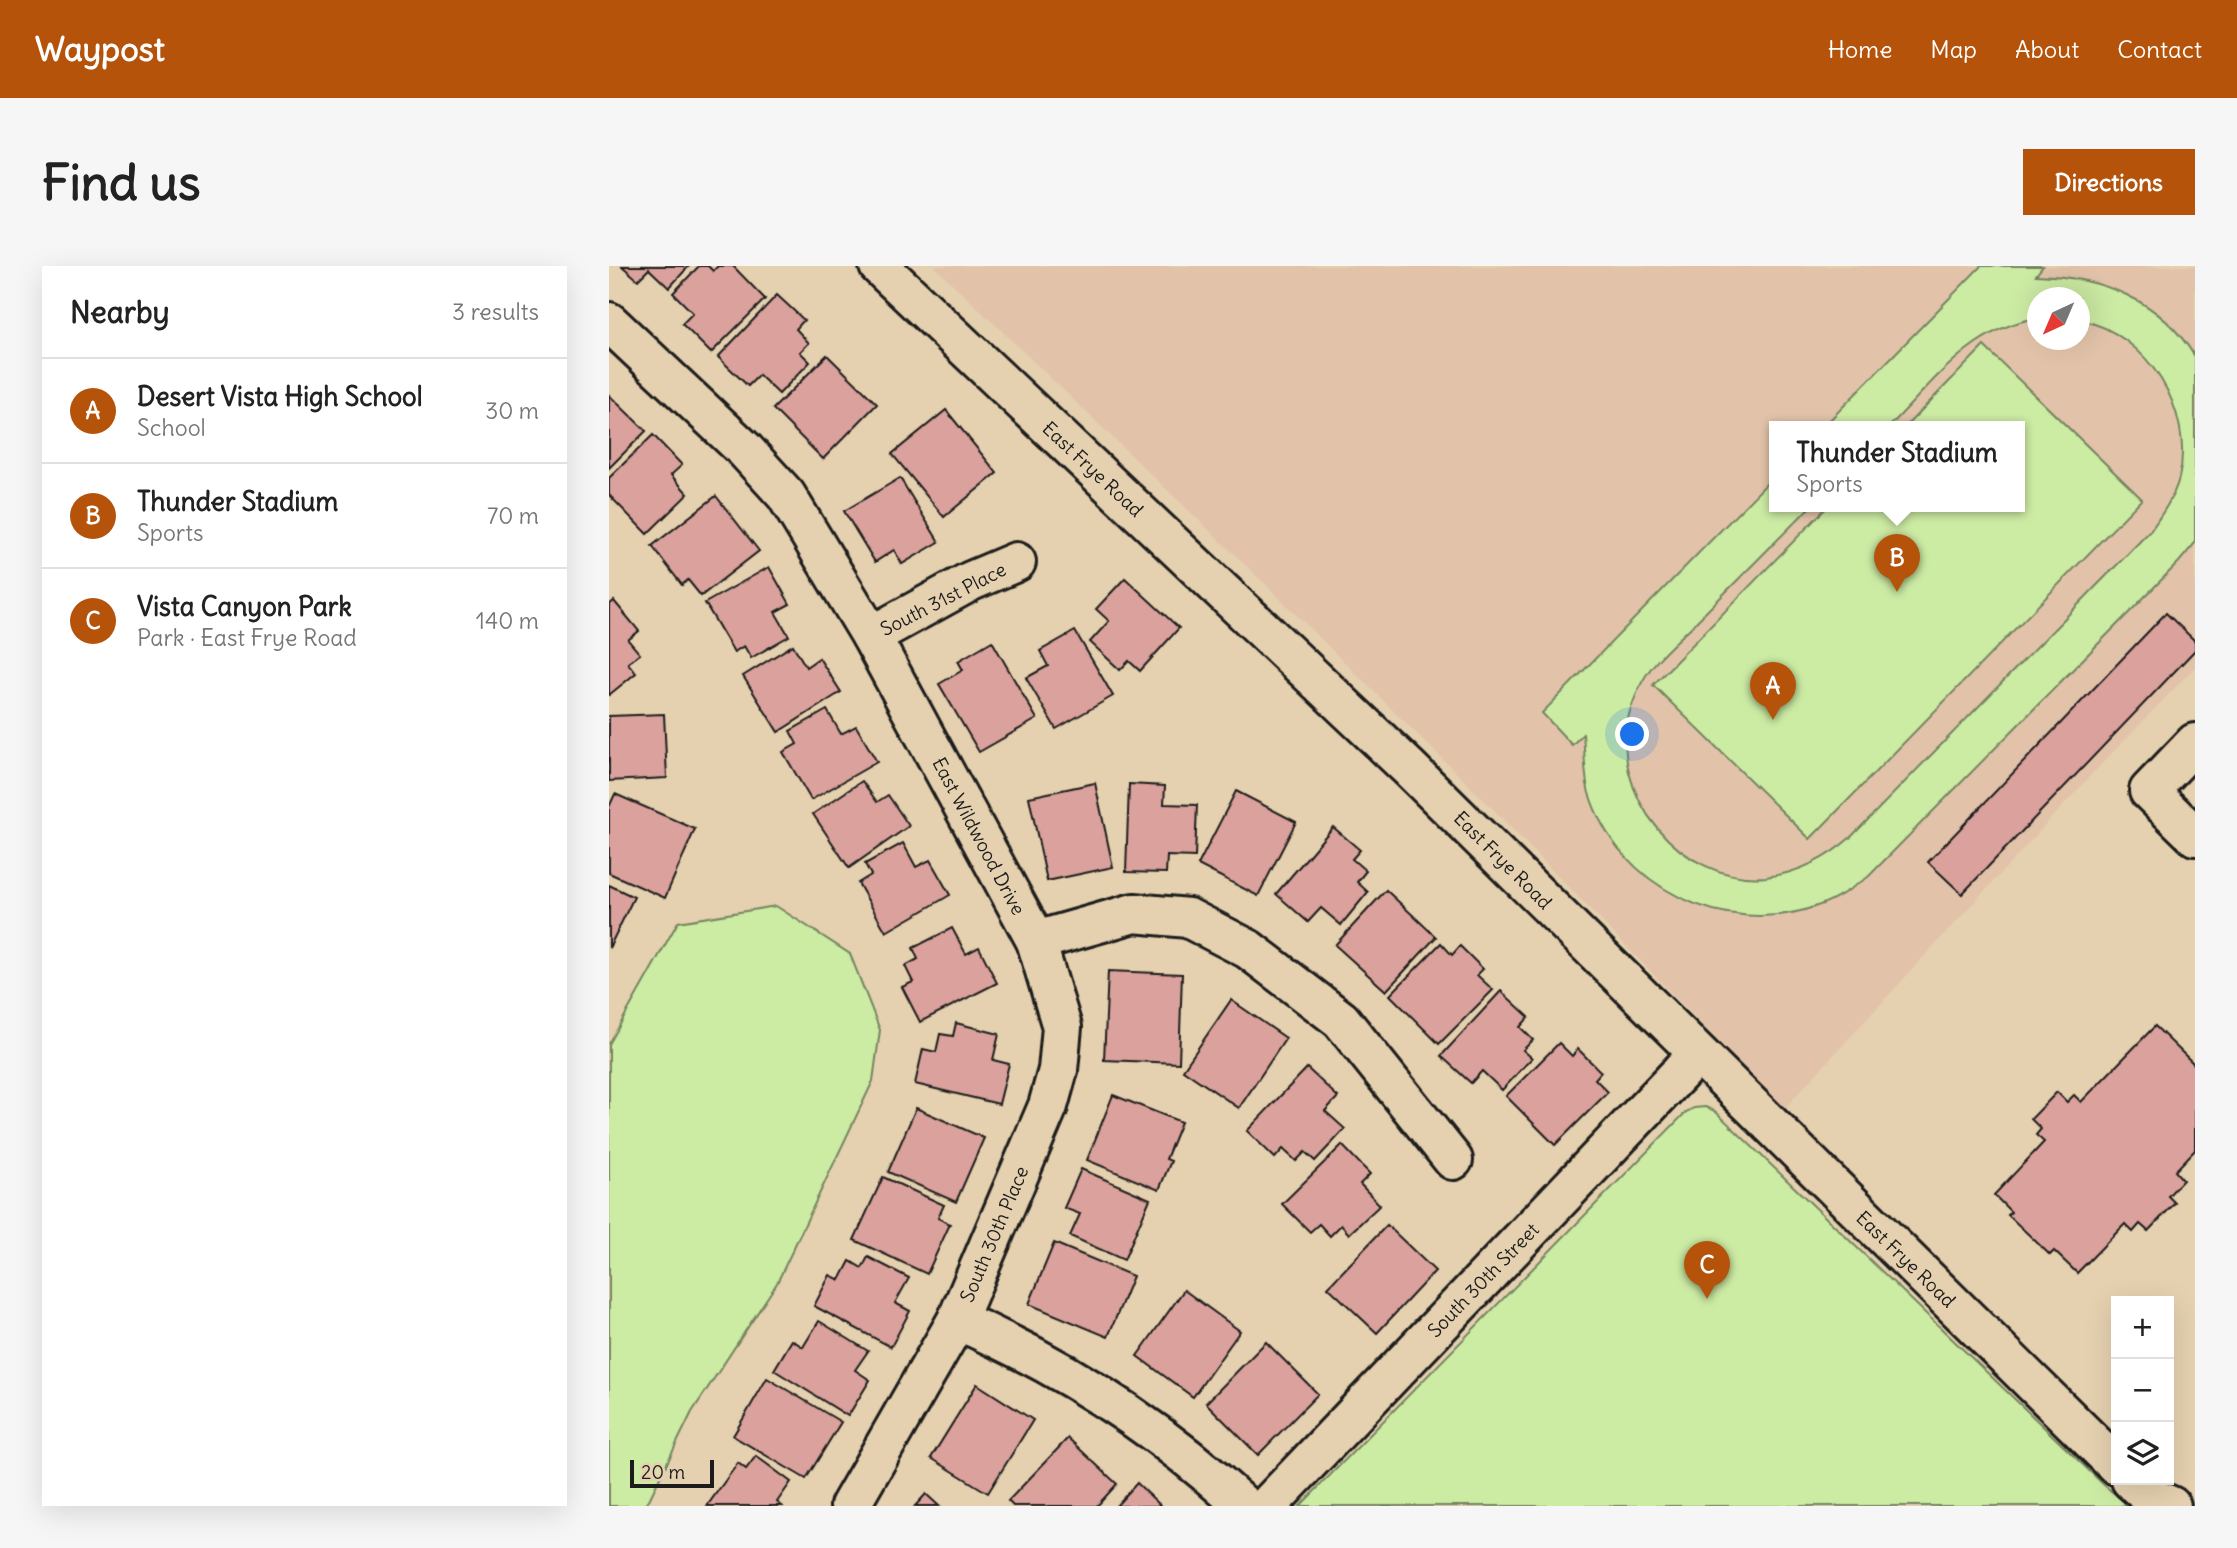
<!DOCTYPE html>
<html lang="en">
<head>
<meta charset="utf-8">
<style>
	body { margin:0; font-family:Delius,sans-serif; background:#f6f6f6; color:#222 }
	.controls { position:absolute; right:21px; bottom:21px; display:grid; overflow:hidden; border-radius:0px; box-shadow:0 7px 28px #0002 }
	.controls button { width:63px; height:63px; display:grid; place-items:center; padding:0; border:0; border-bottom:2px solid #e0e0e0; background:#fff; color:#222; font:35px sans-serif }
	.compass { position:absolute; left:1418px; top:21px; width:63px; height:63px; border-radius:50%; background:#fff; box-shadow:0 7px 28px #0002; rotate:224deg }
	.scale { position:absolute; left:21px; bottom:18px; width:84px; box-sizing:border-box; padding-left:7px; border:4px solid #1c1c1c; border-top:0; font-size:19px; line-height:24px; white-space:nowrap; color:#1c1c1c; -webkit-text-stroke:5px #e5d1af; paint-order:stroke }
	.you { position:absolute; left:1024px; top:469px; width:24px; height:24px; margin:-18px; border:5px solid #fff; border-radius:50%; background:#1a73e8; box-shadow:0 0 0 10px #1a73e833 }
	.badge { display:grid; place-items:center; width:46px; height:46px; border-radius:50%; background:#b45309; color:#fff; font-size:23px; font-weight:700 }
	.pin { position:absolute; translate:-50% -58px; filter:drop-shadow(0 2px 4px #0008) }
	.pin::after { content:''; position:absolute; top:37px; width:24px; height:21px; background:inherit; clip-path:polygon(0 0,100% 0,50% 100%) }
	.popup { position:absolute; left:1160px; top:155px; width:256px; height:91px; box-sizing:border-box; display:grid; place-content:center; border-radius:0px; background:#fff; filter:drop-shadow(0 2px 5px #0005); font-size:23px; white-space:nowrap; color:#767676 }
	.popup b { font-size:26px; color:#222 }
	.popup::after { content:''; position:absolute; left:50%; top:100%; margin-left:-14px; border:14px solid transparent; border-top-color:#fff }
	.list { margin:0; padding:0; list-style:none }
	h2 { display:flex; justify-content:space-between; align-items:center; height:91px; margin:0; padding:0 28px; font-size:30px }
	h2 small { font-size:23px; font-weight:400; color:#767676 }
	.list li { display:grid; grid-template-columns:46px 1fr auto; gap:21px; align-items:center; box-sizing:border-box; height:105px; padding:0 28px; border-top:2px solid #e0e0e0 }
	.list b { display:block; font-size:26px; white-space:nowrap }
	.list p { margin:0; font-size:23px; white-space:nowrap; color:#767676 }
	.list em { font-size:23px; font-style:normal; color:#767676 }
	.icon { flex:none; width:38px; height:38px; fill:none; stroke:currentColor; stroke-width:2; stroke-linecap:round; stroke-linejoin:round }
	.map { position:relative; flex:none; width:1586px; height:1240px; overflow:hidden; border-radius:0px }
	header { display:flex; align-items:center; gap:42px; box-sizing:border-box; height:98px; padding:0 35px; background:#b45309; color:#fff }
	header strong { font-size:33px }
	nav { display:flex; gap:38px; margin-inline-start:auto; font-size:24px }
	.intro { display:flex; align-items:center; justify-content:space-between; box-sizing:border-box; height:168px; padding:0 42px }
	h1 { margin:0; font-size:49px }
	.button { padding:18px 32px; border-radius:0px; background:#b45309; color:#fff; font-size:24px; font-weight:700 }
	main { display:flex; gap:42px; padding:0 42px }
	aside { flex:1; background:#fff; border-radius:0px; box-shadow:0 7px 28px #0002 }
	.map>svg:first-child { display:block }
	.built { fill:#e2c3a9; fill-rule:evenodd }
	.green { fill:#cceba3; stroke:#748460; stroke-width:2 }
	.building { fill:#dba19c; stroke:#1c1c1c; stroke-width:2 }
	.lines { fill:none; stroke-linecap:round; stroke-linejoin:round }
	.minor-casing { stroke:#1c1c1c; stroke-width:44 }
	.minor { stroke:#e5d1af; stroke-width:38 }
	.labels { text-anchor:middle; stroke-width:5; stroke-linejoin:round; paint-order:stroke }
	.street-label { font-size:19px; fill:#1c1c1c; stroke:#e5d1af }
</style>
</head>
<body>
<header>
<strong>Waypost</strong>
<nav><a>Home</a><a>Map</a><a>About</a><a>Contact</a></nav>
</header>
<div class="intro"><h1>Find us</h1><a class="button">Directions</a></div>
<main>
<aside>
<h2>Nearby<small>3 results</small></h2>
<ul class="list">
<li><span class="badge">A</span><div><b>Desert Vista High School</b><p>School</p></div><em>30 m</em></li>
<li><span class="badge">B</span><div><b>Thunder Stadium</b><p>Sports</p></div><em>70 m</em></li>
<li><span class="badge">C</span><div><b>Vista Canyon Park</b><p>Park · East Frye Road</p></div><em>140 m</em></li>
</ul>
</aside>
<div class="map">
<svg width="1586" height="1240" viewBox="0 0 1586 1240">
	<rect width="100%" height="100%" fill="#e5d1af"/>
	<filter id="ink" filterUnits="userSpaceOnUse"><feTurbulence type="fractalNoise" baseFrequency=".0143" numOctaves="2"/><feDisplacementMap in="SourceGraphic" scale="14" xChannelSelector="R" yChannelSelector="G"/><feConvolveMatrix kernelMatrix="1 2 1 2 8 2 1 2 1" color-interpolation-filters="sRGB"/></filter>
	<g filter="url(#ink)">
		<!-- built -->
		<path class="built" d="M325,0H1586V401L1484,507L1175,843L875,534L650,312ZM1428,32H1470V74H1428ZM1166,160H1410V240H1166Z"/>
		<!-- green -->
		<g class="green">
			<path d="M1372,0H1434L1427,9C1491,11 1552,33 1586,91V277L1570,296L1259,611C1243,622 1226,634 1208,640C1116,673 1009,621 980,527C975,509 976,487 974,468L963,479L933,447L1165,210L1166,240H1202C1163,279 1125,318 1086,357C1070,374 1048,391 1036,411C1029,422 1025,434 1021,445C997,527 1072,619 1157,611C1190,607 1217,593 1242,571L1542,264C1553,248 1565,231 1570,212C1586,145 1538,67 1471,54L1470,32H1428V52C1362,63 1326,114 1281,160H1215Z"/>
			<polygon points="1375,80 1533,233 1201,573 1044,419 1219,240 1410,240 1410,160 1297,160"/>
			<polygon points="167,640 241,688 271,764 264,815 168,1017 83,1146 37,1240 0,1240 0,778 69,656"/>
			<polygon points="1096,841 1106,845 1495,1219 1520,1240 691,1240 1077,846 1085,842"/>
		</g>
		<!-- building -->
		<g class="building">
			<polygon points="13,0 80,0 60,22 40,3 29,14"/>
			<polygon points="90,0 99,0 104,5 109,0 124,0 156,33 102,87 73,58 84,47 64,27"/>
			<polygon points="168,29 195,54 187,63 200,77 191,86 201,96 170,128 150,109 139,120 109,91"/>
			<polygon points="218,89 268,138 214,193 164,143"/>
			<polygon points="0,129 37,165 0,202"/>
			<polygon points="337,144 388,207 335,251 283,188"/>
			<polygon points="44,169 73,199 62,209 79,228 38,268 0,229 0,212"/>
			<polygon points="291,212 330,276 293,298 285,284 266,296 235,245"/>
			<polygon points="107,230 150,285 92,330 79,314 73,319 43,280"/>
			<polygon points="160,301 181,338 166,346 180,370 142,392 135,380 125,386 96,337"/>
			<polygon points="516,312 570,362 531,405 520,395 511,404 481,376 500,355 487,343"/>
			<polygon points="5,335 30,365 19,374 31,388 19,397 27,407 0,429 0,339"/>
			<polygon points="1557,347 1586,375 1586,384 1353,628 1319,596"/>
			<polygon points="466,365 504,430 447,463 417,412 439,400 431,385"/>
			<polygon points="383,375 428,453 370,486 330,418 354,404 349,395"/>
			<polygon points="184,379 197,401 210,392 232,426 169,466 134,410"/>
			<polygon points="218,444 232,468 247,460 268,496 202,534 174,486 188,478 181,465"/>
			<polygon points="55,448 58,512 0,515 0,450"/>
			<polygon points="253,515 268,536 279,529 300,560 240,602 204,548"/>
			<polygon points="486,517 504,601 438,615 420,531"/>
			<polygon points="520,518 556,520 555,538 588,539 586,591 558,590 557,607 517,606"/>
			<polygon points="627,525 687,556 649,630 589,599"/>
			<polygon points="6,528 86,563 56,632 0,607 0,541"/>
			<polygon points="724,561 751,584 743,593 757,605 748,616 759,626 732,659 712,642 699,656 667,628"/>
			<polygon points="294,577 307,601 321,594 341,629 277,666 249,617 262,609 256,598"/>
			<polygon points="0,619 25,631 0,682"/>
			<polygon points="777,624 827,671 777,725 726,679"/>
			<polygon points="343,662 357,688 370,681 388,717 311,756 293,721 304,716 296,700 309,693 304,682"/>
			<polygon points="832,677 843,689 851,680 874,703 868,709 884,724 830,778 781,729"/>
			<polygon points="499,705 573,708 570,797 495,794"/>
			<polygon points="892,725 920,751 911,761 924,774 914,784 923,792 893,824 873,805 862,817 832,790"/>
			<polygon points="622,734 677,772 630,842 574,804"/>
			<polygon points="347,757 390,768 384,794 400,798 390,838 306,818 314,783 327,786 331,768 344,770"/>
			<polygon points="1546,760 1586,799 1586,884 1566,905 1574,914 1559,930 1566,937 1539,965 1531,958 1524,966 1516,958 1468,1007 1445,985 1441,989 1399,949 1402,946 1385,929 1435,876 1427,869 1432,863 1422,853 1448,826 1458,836 1465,829 1472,836"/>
			<polygon points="950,777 963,790 969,783 992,806 986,813 999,826 946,879 897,830"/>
			<polygon points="698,802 729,831 716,845 736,863 706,895 696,886 687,895 674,883 666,892 638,865"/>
			<polygon points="504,829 572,856 557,893 562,895 550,924 478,894"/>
			<polygon points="307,842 375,872 347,936 279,906"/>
			<polygon points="733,879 761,908 751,918 771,939 740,968 732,959 721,970 710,958 701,966 673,938"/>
			<polygon points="472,903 541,933 515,994 461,970 471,948 455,942"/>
			<polygon points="274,911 335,939 329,952 341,958 318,1008 245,974"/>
			<polygon points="778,959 826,1005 768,1067 719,1021"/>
			<polygon points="445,977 524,1010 499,1071 420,1038"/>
			<polygon points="259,991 300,1012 286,1037 301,1045 282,1081 205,1040 221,1009 231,1014 241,995 253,1002"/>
			<polygon points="575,1024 631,1065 584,1131 528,1090"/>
			<polygon points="210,1055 259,1085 246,1104 261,1114 239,1150 165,1104 183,1074 194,1081"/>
			<polygon points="657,1076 709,1128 649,1189 597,1137"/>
			<polygon points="158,1112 232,1156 197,1213 124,1170"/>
			<polygon points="368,1118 424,1154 379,1227 322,1192"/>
			<polygon points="459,1172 508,1218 488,1240 404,1240 399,1235"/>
			<polygon points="147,1190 182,1216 168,1236 173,1240 98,1240 129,1197 137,1203"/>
			<polygon points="528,1217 552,1240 507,1240"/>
			<polygon points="317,1228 330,1240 306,1240"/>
		</g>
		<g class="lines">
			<!-- minor casing -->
			<g class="minor-casing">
				<g id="minor">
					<polyline points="270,0 800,502 1507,1199"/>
					<polyline points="0,56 135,183 177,229 262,370 427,675 453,761 449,804 439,840 348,1054 241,1240"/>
					<polyline points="262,370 362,315 407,296"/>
					<polyline points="1586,477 1540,525 1586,570"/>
					<polyline points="427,675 525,647 579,652 639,683 732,754 844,894"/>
					<path d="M348,1054C455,1100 550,1162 635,1240"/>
					<polyline points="1522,1214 1541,1231 1562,1240"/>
					<polyline points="658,1240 1089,788"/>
				</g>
			</g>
			<!-- minor -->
			<use href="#minor" class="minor"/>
		</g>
	</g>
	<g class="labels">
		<!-- street labels -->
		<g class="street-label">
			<text transform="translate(484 203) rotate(43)" y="7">East Frye Road</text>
			<text transform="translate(334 333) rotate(-27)" y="7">South 31st Place</text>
			<text transform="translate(370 570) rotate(62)" y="7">East Wildwood Drive</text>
			<text transform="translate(894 594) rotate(45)" y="7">East Frye Road</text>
			<text transform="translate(385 968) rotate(-67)" y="7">South 30th Place</text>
			<text transform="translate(1297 993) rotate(44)" y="7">East Frye Road</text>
			<text transform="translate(874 1014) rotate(-46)" y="7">South 30th Street</text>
		</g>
	</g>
</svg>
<div class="controls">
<button>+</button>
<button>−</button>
<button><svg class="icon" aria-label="layers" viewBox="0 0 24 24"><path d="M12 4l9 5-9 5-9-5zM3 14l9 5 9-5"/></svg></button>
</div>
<svg class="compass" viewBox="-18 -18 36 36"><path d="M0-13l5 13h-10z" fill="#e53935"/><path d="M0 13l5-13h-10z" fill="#767676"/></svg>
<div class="scale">20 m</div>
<div class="you"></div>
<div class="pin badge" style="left:1164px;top:454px">A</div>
<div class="pin badge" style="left:1288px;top:326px">B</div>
<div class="popup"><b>Thunder Stadium</b>Sports</div>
<div class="pin badge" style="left:1098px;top:1033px">C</div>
</div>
</main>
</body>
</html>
